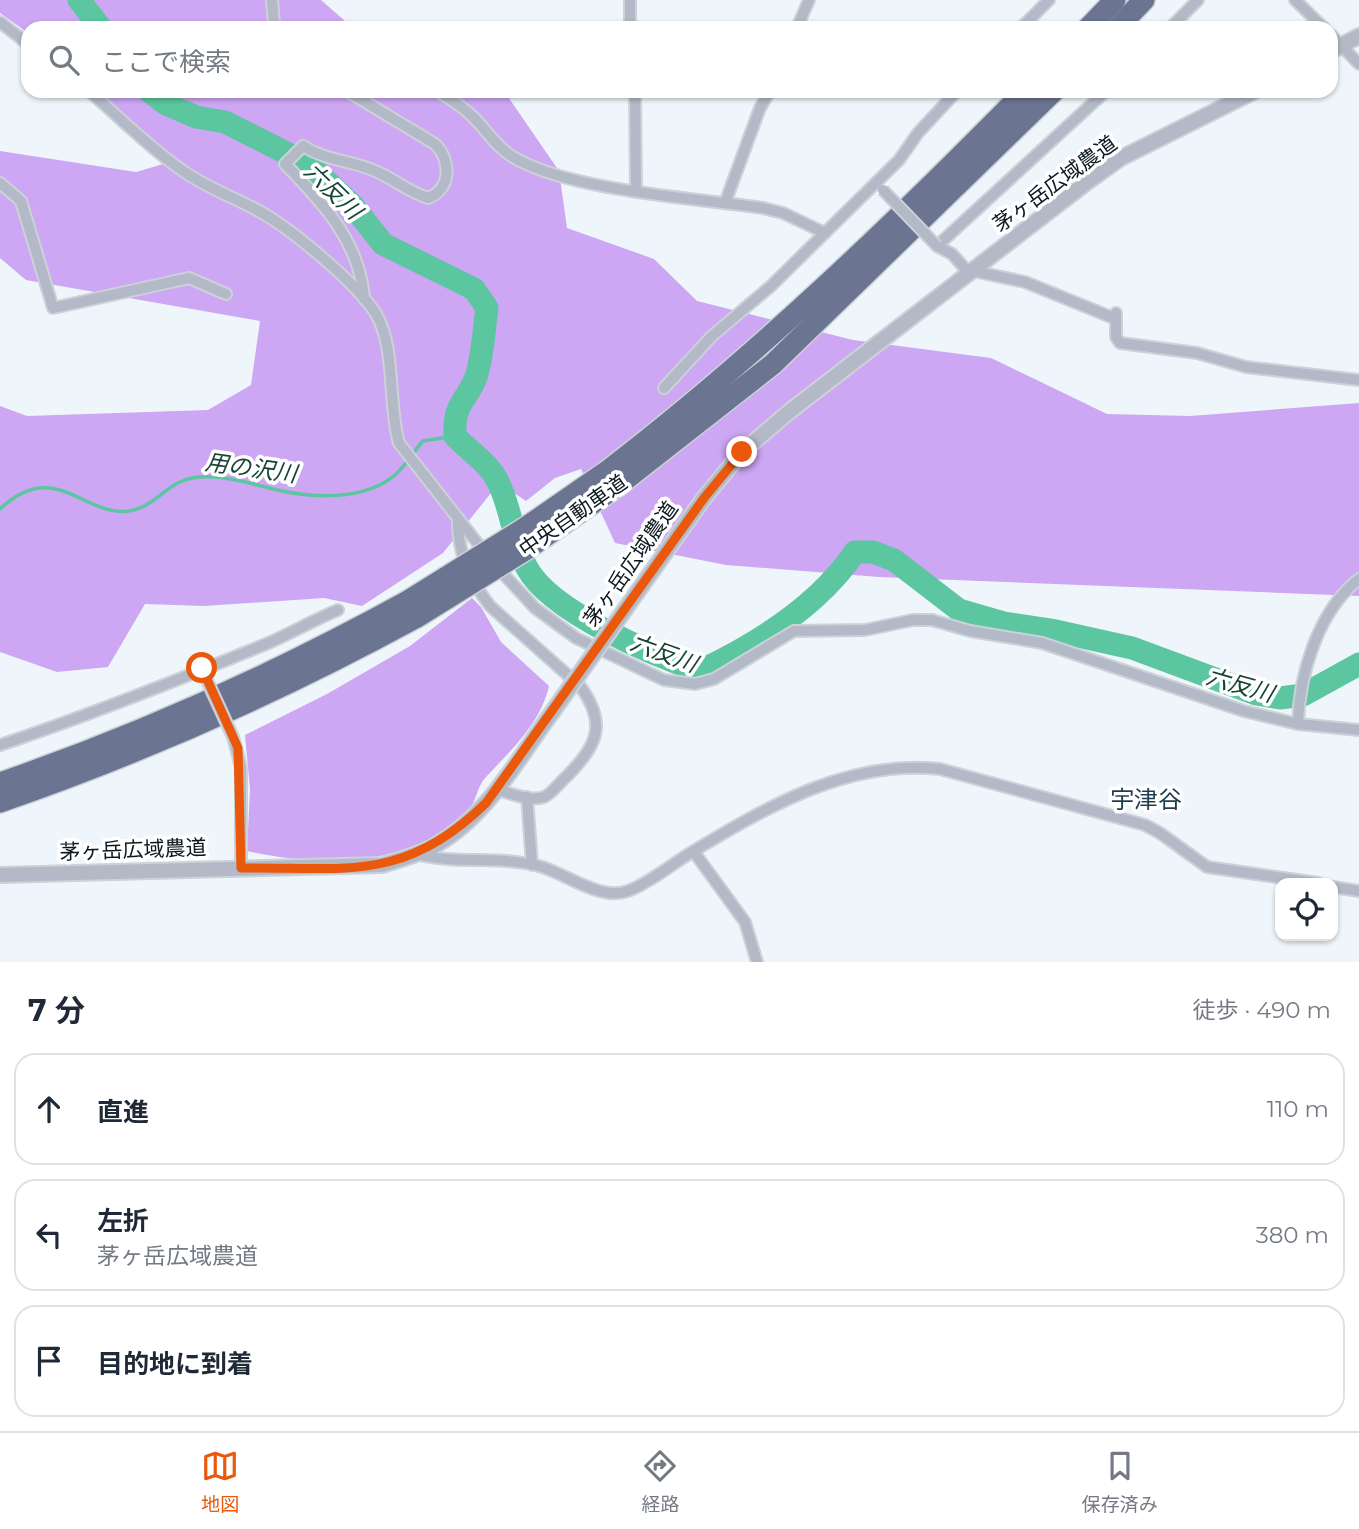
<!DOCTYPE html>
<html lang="ja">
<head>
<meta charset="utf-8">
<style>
	body { margin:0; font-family:Montserrat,"Noto Sans JP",sans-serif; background:#f2f2f3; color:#1f2937 }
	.controls { position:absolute; right:21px; bottom:21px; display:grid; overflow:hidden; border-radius:14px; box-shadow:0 2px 5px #0004 }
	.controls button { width:63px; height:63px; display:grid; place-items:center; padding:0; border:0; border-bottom:2px solid #e0e1e3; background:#fff; color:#1f2937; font:35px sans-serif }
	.stop { position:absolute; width:21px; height:21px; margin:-16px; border:5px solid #ea580c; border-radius:50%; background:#fff }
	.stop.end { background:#ea580c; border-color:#fff; box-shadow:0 2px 7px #0008 }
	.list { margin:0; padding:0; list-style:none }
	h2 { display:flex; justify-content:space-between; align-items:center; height:91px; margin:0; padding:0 28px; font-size:30px }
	h2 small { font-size:23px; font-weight:400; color:#747a83 }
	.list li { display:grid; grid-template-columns:46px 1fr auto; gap:21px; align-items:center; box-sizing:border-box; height:112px; margin:0 14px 14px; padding:0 14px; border:2px solid #e0e1e3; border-radius:21px }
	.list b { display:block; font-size:26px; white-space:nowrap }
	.list p { margin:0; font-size:23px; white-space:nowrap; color:#747a83 }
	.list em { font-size:23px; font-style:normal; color:#747a83 }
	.icon { flex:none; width:38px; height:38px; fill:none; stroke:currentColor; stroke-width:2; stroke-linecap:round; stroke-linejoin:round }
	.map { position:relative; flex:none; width:1359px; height:962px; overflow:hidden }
	.search { position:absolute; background:#fff; box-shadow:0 2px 5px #0004; left:21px; right:21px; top:21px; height:77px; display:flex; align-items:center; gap:18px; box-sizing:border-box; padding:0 24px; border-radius:21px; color:#747a83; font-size:26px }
	.sheet { height:469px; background:#fff }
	nav { display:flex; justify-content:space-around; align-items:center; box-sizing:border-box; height:98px; border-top:2px solid #e0e1e3; background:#fff; font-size:19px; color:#747a83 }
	nav a { display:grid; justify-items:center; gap:4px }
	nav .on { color:#ea580c }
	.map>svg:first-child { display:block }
	.forest { fill:#cda6f4 }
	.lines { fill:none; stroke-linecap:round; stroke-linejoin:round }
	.stream { stroke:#5bc6a0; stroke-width:3.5 }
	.river { stroke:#5bc6a0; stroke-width:23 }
	.minor-casing { stroke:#cbd2d8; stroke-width:14 }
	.tertiary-casing { stroke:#cbd2d8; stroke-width:18 }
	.motorway-casing { stroke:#cbd2d8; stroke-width:24 }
	.minor { stroke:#b4b9c7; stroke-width:10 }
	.tertiary { stroke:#b4b9c7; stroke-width:14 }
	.motorway { stroke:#6b7491; stroke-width:21 }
	.minor-bridge-casing { stroke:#cbd2d8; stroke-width:14; stroke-linecap:butt }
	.tertiary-bridge-casing { stroke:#cbd2d8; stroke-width:18; stroke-linecap:butt }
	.motorway-bridge-casing { stroke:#cbd2d8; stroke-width:24; stroke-linecap:butt }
	.minor-bridge { stroke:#b4b9c7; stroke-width:10 }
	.tertiary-bridge { stroke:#b4b9c7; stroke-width:14 }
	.motorway-bridge { stroke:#6b7491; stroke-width:21 }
	.route { stroke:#ea580c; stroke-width:9 }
	.labels { text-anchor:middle; stroke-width:7; stroke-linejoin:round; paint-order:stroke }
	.street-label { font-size:21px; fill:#0c1820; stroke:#fff }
	.water-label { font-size:23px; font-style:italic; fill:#164435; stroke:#fff }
	.quarter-label { font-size:24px; fill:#1f3c4e; stroke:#fff }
</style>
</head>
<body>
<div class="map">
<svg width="1359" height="962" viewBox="0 0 1359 962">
	<rect width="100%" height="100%" fill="#eff6fb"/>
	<!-- forest -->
	<g class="forest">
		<polygon points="0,0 321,0 353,28 28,28 28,33 0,13"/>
		<polygon points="96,91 504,91 559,171 567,228 654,259 697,301 853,340 991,358 1107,414 1190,416 1359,403 1359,596 879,577 726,565 615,543 581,469 555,478 526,501 499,483 443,553 362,606 324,598 204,606 145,604 108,667 57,672 0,652 0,406 27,416 208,410 251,385 260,321 26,280 0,258 0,151 136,172 170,162"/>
		<path d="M472,598L481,607L501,642L549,686C540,724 512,749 486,777C476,787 476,805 466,814C410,868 317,867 247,851L250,789L245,735L327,694L410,646Z"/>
	</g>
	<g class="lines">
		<!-- stream -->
		<path class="stream" d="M0,509C57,455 86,522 134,510C158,504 169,479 199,477C224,475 249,483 273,489C310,498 365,502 396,474C406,465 414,451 423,441L455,436"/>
		<!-- river -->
		<g class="river">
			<polyline points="79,0 101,28"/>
			<path d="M149,91L166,104L196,117L225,122L308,164L353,206L383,244L474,289L487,308C484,329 483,353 477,374C469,400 453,401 455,436C469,451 489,463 498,482C512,509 513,542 527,568C551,612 653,655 700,671C757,644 819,605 855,552H873L894,560L959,610L1004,623L1051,630L1132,648L1256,694L1280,698L1303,695L1359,664"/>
		</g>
		<!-- minor casing -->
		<g class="minor-casing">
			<g id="minor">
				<polyline points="272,0 274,23 278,28"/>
				<polyline points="1295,0 1324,28"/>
				<polyline points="0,22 28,44"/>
				<polyline points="630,28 630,0"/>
				<polyline points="797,28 809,0"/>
				<polyline points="1021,28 1049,0"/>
				<polyline points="1170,28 1198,0"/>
				<polyline points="1331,35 1359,64"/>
				<path d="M89,91C120,118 152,150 186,173C208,188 233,197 257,210C289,227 357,283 376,314C396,347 388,407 399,443L486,554"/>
				<path d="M347,91L435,144C451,160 452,189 428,198C406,191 395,179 375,171C351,160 326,161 303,146L285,164C323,203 360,242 364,299"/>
				<path d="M437,91C449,98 462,106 472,116C486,129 495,146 513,157C570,191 694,198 763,208L783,213L825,233"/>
				<polyline points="635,91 636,191"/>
				<polyline points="0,183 21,201 53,308 189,278 226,294"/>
				<polyline points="725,203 760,108 770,91"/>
				<polyline points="973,271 1025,282 1116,319"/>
				<polyline points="970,274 952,254 937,246 1106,91"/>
				<polyline points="1116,313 1116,337 1120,343 1197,353 1246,367 1359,380"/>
				<polyline points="664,388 712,336 771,286 899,160 918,133 957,91"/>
				<path d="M458,519C457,551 470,580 490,606L580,686C607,723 598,745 568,775C561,781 552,794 544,797C530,802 509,793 496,789"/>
				<polyline points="496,566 535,608 576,638 664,680 695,684 714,679 794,631 865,630 913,620 932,620 970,631 1042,643 1244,711 1298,724 1359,730"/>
				<path d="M1298,724C1299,675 1318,611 1359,579"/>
				<polyline points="233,737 241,767 241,868"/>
				<path d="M0,745C90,715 178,680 266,644C290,634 313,620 338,610"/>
				<polyline points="527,797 532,865"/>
				<polyline points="694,852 745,922 757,962"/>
				<path d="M416,854C457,865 502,855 542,867C568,875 601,901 628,891C650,883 672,864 692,852C767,807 848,759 940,769L1145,825L1160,833L1207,867L1318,883"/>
				<polyline points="1333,887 1359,891"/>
			</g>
		</g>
		<!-- tertiary casing -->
		<g class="tertiary-casing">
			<g id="tertiary">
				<polyline points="1331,51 1359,36"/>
				<polyline points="704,498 742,452 790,411 1086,183 1121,158 1255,91"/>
				<path d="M0,875L382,865C399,860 418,855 434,846C484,819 514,765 546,721"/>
			</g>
		</g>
		<!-- motorway casing -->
		<g class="motorway-casing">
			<g id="motorway">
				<polyline points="1088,28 1115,0"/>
				<polyline points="1117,28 1144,0"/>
				<path d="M606,472C756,357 892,226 1025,91"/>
				<polyline points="616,487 773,364 1054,91"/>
				<path d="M0,783C142,734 277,673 408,601"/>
				<path d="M0,802C145,752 283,690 417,617"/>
			</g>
		</g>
		<!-- minor -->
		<use href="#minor" class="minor"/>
		<!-- tertiary -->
		<use href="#tertiary" class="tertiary"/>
		<!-- motorway -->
		<use href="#motorway" class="motorway"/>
		<!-- minor-bridge casing -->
		<g class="minor-bridge-casing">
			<g id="minor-bridge">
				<polyline points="883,190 937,246"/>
				<polyline points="204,674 233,737"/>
			</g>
		</g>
		<!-- tertiary-bridge casing -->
		<g class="tertiary-bridge-casing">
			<polyline id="tertiary-bridge" points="546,721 704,498"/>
		</g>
		<!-- motorway-bridge casing -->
		<g class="motorway-bridge-casing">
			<g id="motorway-bridge">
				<polyline points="408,601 525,528 606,472"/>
				<polyline points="417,617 530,547 616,487"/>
			</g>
		</g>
		<!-- minor-bridge -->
		<use href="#minor-bridge" class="minor-bridge"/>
		<!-- tertiary-bridge -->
		<use href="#tertiary-bridge" class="tertiary-bridge"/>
		<!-- motorway-bridge -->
		<use href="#motorway-bridge" class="motorway-bridge"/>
	</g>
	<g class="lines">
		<!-- route -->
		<path class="route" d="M202,668L238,748L241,868C346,867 404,883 486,803L704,498L742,452"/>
	</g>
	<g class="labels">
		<!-- street labels -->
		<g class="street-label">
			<text transform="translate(1055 184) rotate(-36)" y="7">茅ヶ岳広域農道</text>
			<text transform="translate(573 516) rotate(-35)" y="7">中央自動車道</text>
			<text transform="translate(631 564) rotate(-55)" y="7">茅ヶ岳広域農道</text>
			<text transform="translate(133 850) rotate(-2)" y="7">茅ヶ岳広域農道</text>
		</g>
		<!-- water labels -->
		<g class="water-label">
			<text transform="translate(333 191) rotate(44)" y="8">六反川</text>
			<text transform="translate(251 468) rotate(8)" y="8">用の沢川</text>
			<text transform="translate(664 653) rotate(20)" y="8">六反川</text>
			<text transform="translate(1240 685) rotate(16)" y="8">六反川</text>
		</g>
		<!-- quarter labels -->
		<g class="quarter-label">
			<text x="1146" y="808">宇津谷</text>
		</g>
	</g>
</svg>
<div class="controls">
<button><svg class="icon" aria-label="locate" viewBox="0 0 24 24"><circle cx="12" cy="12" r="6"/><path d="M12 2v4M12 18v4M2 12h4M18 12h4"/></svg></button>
</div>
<div class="stop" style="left:202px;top:668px"></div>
<div class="stop end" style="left:742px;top:452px"></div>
<div class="search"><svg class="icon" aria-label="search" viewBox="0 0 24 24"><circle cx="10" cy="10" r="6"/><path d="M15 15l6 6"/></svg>ここで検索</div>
</div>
<section class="sheet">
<h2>7 分<small>徒歩 · 490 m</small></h2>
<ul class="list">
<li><svg class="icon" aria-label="ahead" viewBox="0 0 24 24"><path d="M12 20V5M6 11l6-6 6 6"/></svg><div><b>直進</b></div><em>110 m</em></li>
<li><svg class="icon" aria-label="left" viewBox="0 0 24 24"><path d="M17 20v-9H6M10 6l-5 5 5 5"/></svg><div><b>左折</b><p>茅ヶ岳広域農道</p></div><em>380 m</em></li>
<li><svg class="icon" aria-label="arrive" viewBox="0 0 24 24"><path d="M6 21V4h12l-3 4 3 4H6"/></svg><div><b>目的地に到着</b></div></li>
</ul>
</section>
<nav>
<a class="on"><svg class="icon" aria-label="map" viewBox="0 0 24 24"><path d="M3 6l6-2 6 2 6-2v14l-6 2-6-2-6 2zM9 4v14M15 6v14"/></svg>地図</a>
<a><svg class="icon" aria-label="directions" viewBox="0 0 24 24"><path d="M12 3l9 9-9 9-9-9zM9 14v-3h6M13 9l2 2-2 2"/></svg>経路</a>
<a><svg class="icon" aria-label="saved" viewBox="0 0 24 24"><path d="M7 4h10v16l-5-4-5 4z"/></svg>保存済み</a>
</nav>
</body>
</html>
